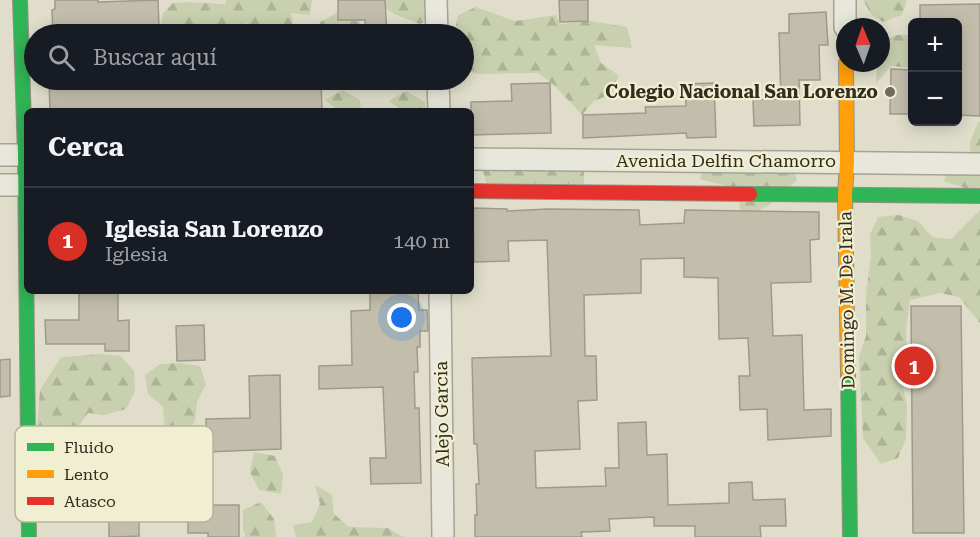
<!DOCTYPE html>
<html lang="es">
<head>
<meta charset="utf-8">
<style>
	body { margin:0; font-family:"Roboto Serif",serif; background:#242831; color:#f1f3f6 }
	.controls { position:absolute; right:18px; top:18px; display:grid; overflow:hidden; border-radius:9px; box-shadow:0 3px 15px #0003 }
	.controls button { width:54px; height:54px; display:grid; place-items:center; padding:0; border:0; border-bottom:2px solid #363941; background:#171b24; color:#f1f3f6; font:30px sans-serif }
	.compass { position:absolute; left:836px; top:18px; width:54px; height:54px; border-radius:50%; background:#171b24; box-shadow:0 3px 15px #0003; rotate:358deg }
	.you { position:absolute; left:402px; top:318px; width:21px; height:21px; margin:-15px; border:4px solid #fff; border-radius:50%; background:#1a73e8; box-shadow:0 0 0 9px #1a73e833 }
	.badge { display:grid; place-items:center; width:39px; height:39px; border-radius:50%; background:#d93025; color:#fff; font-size:20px; font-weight:700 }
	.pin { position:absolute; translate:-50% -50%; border:3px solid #fff; box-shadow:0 2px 6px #0006 }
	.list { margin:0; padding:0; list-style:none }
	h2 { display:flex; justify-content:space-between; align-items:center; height:78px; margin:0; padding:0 24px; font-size:26px }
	h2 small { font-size:20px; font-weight:400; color:#9ea1a6 }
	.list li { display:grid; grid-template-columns:39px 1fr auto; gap:18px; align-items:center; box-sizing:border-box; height:108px; padding:0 24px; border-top:2px solid #363941 }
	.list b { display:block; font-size:22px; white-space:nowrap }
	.list p { margin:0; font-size:20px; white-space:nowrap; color:#9ea1a6 }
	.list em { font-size:20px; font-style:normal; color:#9ea1a6 }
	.icon { flex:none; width:33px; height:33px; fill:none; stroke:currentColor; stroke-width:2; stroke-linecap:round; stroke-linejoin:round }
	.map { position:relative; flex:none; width:980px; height:537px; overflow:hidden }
	.search { position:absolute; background:#171b24; box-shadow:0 3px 15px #0003; left:24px; top:24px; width:450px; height:66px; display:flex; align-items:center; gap:15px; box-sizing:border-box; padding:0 21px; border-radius:33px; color:#9ea1a6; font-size:22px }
	.panel { position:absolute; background:#171b24; box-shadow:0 3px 15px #0003; left:24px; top:108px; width:450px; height:186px; border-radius:9px }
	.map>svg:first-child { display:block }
	.forest { fill:url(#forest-firs) }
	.building { fill:#c3beac; stroke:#9f9a8b; stroke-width:1.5 }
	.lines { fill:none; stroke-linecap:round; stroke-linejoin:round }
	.street-casing { stroke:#a5a395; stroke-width:24 }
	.fast-casing { stroke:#959284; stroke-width:16 }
	.slow-casing { stroke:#959284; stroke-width:16 }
	.jam-casing { stroke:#959284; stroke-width:16 }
	.street { stroke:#e8e7dc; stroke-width:21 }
	.fast { stroke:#30b455; stroke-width:14 }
	.slow { stroke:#ff9f0a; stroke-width:14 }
	.jam { stroke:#e5322d; stroke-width:14 }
	.poi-dot { fill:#6f6a5b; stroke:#f1efd1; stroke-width:2 }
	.labels { text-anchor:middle; stroke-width:4.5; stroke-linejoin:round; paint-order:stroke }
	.poi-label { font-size:18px; font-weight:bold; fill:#322c1e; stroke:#f1efd1; text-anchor:end }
	.street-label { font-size:18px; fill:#322c1e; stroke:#f1efd1 }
	.key { fill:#f1efd1; stroke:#b8b49b; stroke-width:1.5 }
	.key-label { font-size:16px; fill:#322c1e }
</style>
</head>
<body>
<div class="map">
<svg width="980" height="537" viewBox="0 0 980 537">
	<defs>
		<pattern id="forest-firs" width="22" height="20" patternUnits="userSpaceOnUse" patternTransform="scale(1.5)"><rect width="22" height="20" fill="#c8d0af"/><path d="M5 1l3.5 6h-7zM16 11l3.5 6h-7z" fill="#acb396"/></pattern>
	</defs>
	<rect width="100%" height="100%" fill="#e0decb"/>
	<!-- forest -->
	<g class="forest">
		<path d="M226,0H312L310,15L291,13L293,20L291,28L269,27L268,34H253L247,22L240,34H159L163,13L173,3C191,1 208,4 226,4Z"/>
		<polygon points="382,0 425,0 426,21 420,24 394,14 378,3"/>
		<polygon points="863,0 907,0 902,15 883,22 871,14"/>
		<polygon points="476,7 515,21 556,15 560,24 591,21 627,27 632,48 594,45 601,63 618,75 612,94 594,101 582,115 554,85 538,73 478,74 464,71 464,34 454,34 458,15"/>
		<polygon points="338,12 359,15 361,34 319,34 320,22"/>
		<polygon points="896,35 912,35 912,68 891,66 876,83 877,63 881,63 881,42"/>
		<polygon points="343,90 360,100 361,111 339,111 325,100"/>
		<polygon points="406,91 425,102 426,111 403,111 389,101"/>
		<polygon points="978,122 980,122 980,193 944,181 951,163 971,164 970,142"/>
		<polygon points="704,160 790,160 797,180 768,206 749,214 740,209 738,189 700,179"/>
		<polygon points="584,165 584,184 486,183 482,166"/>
		<polygon points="980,210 980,323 959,297 940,293 910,300 906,330 907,360 903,387 907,406 906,439 898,458 881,464 863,438 859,356 866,336 866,295 871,256 870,235 878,217 899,215 918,221 932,237 951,239"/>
		<path d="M102,354L121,356L134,371L135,391L126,409L104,415L88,413L77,429C89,453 90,460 79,484L59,483L35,451L40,390L61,357Z"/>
		<polygon points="180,363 200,366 206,384 197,402 195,421 184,438 165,431 163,407 148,394 145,375 160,364"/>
		<polygon points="254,452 275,456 283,474 281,494 259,490 250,472"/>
		<polygon points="315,485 332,495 334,514 349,527 388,528 403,537 296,537 293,525 312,522 320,504"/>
		<polygon points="261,502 274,519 276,537 246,537 243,529 243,510"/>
	</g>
	<!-- building -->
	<g class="building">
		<polygon points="55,0 98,0 98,2 158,0 159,27 126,29 127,34 53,34 52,10 55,9"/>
		<polygon points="338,0 385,0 387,34 366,34 365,20 338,20"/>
		<polygon points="559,0 588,0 588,21 560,22"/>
		<polygon points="980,4 980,116 957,115 957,22 920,22 920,5"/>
		<polygon points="826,12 828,45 819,45 820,80 799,80 800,125 754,126 753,100 781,99 779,33 789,33 789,14"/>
		<polygon points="891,69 912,70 912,114 890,114"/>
		<polygon points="49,80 321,80 322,111 50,111"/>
		<polygon points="550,83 551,133 471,135 471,102 512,101 511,84"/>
		<polygon points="714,83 716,137 687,138 686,133 583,138 583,115 646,113 645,107 686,106 685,84"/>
		<polygon points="473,208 507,209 507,211 548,209 639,210 640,225 684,223 685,210 819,212 819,239 810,240 811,282 771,283 773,336 802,335 804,410 831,409 831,436 768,440 767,409 740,410 739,376 750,376 748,338 719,339 718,278 684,277 684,258 641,259 641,293 584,295 585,356 596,356 597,400 578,401 580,449 535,451 536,488 606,486 605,468 619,468 618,423 646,422 647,455 667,454 668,505 729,503 729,483 752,482 753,500 785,499 786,526 760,526 761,537 695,537 695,526 654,526 654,517 609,519 610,531 581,532 582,537 475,537 475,515 477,515 476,484 479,484 477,444 474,444 472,358 551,356 547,240 508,241 509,261 474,262"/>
		<polygon points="79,291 118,291 118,321 129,320 129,351 105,351 105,344 46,344 45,320 79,320"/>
		<polygon points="370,291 418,291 419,310 427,310 428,331 420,331 420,347 417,347 418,372 414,372 415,408 419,408 421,483 371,484 370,458 386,458 383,387 319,389 319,366 352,365 351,311 370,310"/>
		<polygon points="911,306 961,306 964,533 913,533"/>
		<polygon points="204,325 205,360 177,361 176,326"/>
		<polygon points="10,359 10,396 0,397 0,360"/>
		<polygon points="280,375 281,449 207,452 206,419 250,418 249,376"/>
		<polygon points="204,446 206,505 239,505 239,537 208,537 208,533 188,533 188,517 139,517 139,536 115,537 109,537 109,518 67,519 66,499 119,498 119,476 169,475 169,447"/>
	</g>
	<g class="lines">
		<!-- street casing -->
		<g class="street-casing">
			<g id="street">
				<polyline points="436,0 437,34"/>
				<polyline points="845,0 845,27"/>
				<polyline points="438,80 439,111"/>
				<polyline points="0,155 27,155"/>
				<polyline points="471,159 980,164"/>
				<polyline points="0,185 27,185"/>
				<polyline points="440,291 443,537"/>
			</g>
		</g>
		<!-- fast casing -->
		<g class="fast-casing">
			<g id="fast">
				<polyline points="20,0 25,155 29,537"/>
				<polyline points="750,194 980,196"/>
				<polyline points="848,373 850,537"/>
			</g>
		</g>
		<!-- slow casing -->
		<g class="slow-casing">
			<polyline id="slow" points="846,63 847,162 845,195 848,373"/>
		</g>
		<!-- jam casing -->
		<g class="jam-casing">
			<polyline id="jam" points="471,191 750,194"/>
		</g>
		<!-- street -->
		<use href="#street" class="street"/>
		<!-- fast -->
		<use href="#fast" class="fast"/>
		<!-- slow -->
		<use href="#slow" class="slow"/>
		<!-- jam -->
		<use href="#jam" class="jam"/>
	</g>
	<!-- markers -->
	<circle class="poi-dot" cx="890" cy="92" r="6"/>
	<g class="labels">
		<!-- poi labels -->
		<g class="poi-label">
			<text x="878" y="98">Colegio Nacional San Lorenzo</text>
		</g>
		<!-- street labels -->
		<g class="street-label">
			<text x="726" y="167">Avenida Delfin Chamorro</text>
			<text transform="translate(847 300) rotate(-91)" y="6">Domingo M. De Irala</text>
			<text transform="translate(442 414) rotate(-91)" y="6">Alejo Garcia</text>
		</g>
	</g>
	<!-- legend -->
	<rect x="15" y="426" width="198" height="96" rx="9" class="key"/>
	<rect x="27" y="443" width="27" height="8" fill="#30b455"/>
	<rect x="27" y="470" width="27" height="8" fill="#ff9f0a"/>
	<rect x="27" y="497" width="27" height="8" fill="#e5322d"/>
	<g class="key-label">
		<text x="64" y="453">Fluido</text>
		<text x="64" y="480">Lento</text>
		<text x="64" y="507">Atasco</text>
	</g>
</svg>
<div class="controls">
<button>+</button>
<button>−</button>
</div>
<svg class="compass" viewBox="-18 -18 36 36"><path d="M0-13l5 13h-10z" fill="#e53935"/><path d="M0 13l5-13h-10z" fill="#9ea1a6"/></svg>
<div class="you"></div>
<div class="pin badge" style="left:914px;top:366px">1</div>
<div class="search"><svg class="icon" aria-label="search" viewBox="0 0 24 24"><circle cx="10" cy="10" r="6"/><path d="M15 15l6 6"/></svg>Buscar aquí</div>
<section class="panel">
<h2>Cerca<small></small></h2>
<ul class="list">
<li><span class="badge">1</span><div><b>Iglesia San Lorenzo</b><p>Iglesia</p></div><em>140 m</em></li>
</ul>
</section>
</div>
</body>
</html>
